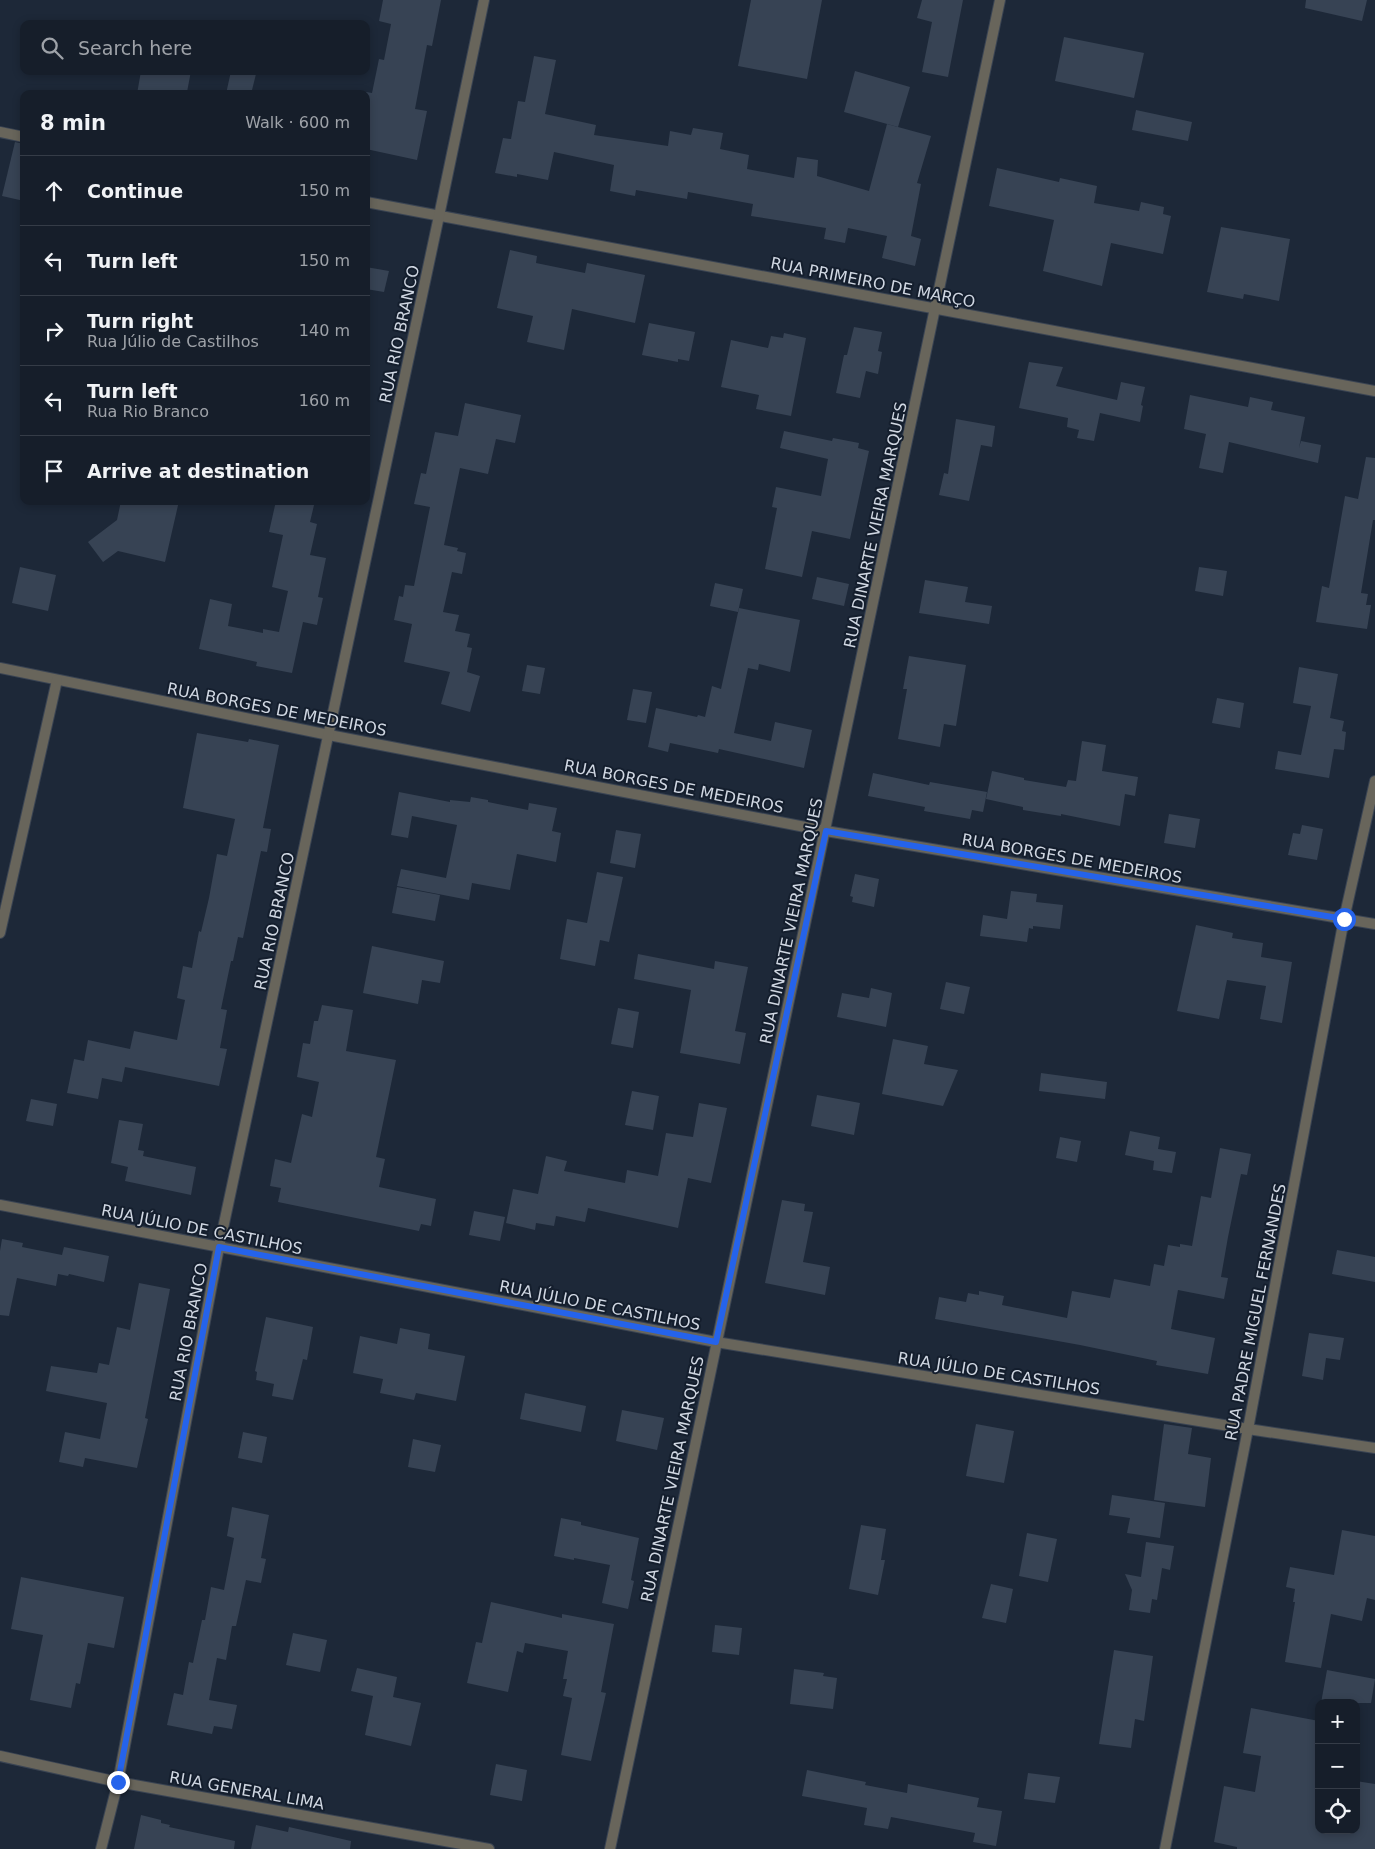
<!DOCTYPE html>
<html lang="en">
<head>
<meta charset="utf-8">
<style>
	body { margin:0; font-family:"DejaVu Sans",sans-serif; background:#232b36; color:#f1f3f6 }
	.controls { position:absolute; right:15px; bottom:15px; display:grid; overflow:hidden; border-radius:10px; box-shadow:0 2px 8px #0003 }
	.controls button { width:45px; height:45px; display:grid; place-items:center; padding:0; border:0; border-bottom:1px solid #353c47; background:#161e2a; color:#f1f3f6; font:25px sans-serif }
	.stop { position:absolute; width:15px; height:15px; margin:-11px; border:4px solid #2563eb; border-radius:50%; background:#fff }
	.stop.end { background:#2563eb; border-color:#fff; box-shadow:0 1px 5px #0008 }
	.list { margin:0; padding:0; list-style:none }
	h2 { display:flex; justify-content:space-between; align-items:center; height:65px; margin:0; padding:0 20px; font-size:21px }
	h2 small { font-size:16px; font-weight:400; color:#9ea2a8 }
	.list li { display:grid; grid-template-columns:32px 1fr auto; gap:15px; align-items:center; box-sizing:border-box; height:70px; padding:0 20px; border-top:1px solid #353c47 }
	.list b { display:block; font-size:19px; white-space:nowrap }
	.list p { margin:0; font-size:16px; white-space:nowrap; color:#9ea2a8 }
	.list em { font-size:16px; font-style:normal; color:#9ea2a8 }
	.icon { flex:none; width:28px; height:28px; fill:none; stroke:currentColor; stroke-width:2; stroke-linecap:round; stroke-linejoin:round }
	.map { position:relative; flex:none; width:1375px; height:1849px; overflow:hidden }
	.search { position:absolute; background:#161e2a; box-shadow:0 2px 8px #0003; left:20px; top:20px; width:350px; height:55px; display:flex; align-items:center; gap:12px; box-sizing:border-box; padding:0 18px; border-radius:10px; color:#9ea2a8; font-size:19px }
	.panel { position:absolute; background:#161e2a; box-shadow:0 2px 8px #0003; left:20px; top:90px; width:350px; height:415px; border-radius:10px }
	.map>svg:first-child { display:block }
	.building { fill:#374354 }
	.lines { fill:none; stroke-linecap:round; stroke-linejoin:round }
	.street-casing { stroke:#3a4453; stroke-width:12 }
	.street { stroke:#68655b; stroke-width:10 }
	.route { stroke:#2563eb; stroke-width:6 }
	.labels { text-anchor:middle; stroke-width:4; stroke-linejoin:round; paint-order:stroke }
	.street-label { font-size:16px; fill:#d0d7e2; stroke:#141e2d }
</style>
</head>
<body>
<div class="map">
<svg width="1375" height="1849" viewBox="0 0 1375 1849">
	<rect width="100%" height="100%" fill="#1d2838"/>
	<!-- building -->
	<g class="building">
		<polygon points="383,0 441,0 432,46 427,45 415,109 427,111 417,160 366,149 366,92 372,93 379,59 384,60 391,24 379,21"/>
		<polygon points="751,0 822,0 807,79 738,66"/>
		<polygon points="922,0 963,0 948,77 922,72 932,22 917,18"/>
		<polygon points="1306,0 1367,0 1362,21 1305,8"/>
		<polygon points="1064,37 1144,53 1134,98 1055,81"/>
		<polygon points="534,56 556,60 545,114 596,125 594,135 668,146 670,131 691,135 693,128 723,133 720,149 749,155 747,169 794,178 797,157 818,160 817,176 869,191 887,124 931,136 917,183 921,184 911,236 921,239 915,266 882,258 887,236 848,228 845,243 824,239 826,228 751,216 753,204 688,192 687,199 636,190 635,196 610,191 614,165 554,152 548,180 517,174 517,177 495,173 503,138 511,139 518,101 525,102"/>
		<polygon points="141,71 191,71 187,92 176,90 176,94 137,94"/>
		<polygon points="231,71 256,74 251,94 226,94"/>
		<polygon points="855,71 910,87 898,127 844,112"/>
		<polygon points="1136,110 1192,122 1188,141 1132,130"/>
		<polygon points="15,142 24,144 24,201 2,196"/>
		<polygon points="997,168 1059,182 1060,178 1097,186 1094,203 1139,211 1141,202 1164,207 1163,214 1171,216 1163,254 1111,243 1102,286 1043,271 1054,220 989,206"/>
		<polygon points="1221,227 1290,239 1279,301 1244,294 1243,299 1207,292"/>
		<polygon points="510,250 537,256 536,263 585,273 587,263 645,275 635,323 572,309 564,350 527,342 533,316 497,308"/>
		<polygon points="366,267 389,271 384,292 366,289"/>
		<polygon points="649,323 695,332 689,361 678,359 678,362 642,355"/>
		<polygon points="854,327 882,332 878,351 882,352 878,374 866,371 860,398 836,393 844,355 847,355"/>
		<polygon points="784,333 806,338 791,416 756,409 759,395 721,387 731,340 768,348 771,336 783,338"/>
		<polygon points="1029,362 1063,367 1056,386 1117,400 1121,382 1145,387 1141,405 1143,406 1140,422 1100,413 1094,441 1077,438 1079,430 1067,427 1068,418 1019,408"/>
		<polygon points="1190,395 1248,407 1250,397 1273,402 1271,410 1305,417 1299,448 1301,441 1321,445 1318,463 1229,442 1223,473 1199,468 1206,434 1184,429"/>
		<polygon points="465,403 521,415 515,443 496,439 488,474 460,468 444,545 458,548 457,551 466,553 462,574 452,572 443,612 459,615 455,631 470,634 467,647 472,648 467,672 480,676 470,712 441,704 450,672 404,662 412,624 394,620 399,596 403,597 405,585 414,586 430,507 414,504 421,473 426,474 435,432 458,436"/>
		<polygon points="956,419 995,426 992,447 981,445 969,501 939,495 944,473 948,474"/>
		<polygon points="784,431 832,441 833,438 859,443 858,448 869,451 850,539 812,531 802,577 765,569 777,508 772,507 776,487 821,496 828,459 780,448"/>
		<polygon points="1366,457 1375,458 1375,520 1373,520 1361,593 1368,594 1366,605 1371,605 1367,629 1316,622 1322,586 1329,588 1345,496 1358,499"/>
		<polygon points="121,501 179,501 165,562 118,551 103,562 88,542 117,520"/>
		<polygon points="276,501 315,501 310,522 317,524 310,555 326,558 318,597 323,598 317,625 303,622 292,673 256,666 257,662 199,649 210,599 232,604 228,626 263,633 263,629 279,632 288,591 272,587 283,535 269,532"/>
		<polygon points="20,567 56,575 48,611 12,603"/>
		<polygon points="1199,567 1227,571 1223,596 1195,591"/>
		<polygon points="817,577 849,584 844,606 812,599"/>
		<polygon points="925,580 968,587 965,602 992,606 989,624 919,613"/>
		<polygon points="715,583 743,589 738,612 710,606"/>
		<polygon points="739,608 800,620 790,672 759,664 758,670 748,668 734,733 771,741 775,722 812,730 804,768 719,749 718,753 670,743 668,752 648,747 656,708 697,717 698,715 705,717 712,686 721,689"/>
		<polygon points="909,656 966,665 956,726 944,724 940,747 898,739 907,689 903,689"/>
		<polygon points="527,665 545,668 540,694 522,691"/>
		<polygon points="1299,667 1338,674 1330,718 1344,721 1342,731 1346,732 1344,750 1334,749 1329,778 1275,769 1278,751 1301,755 1311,706 1293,703"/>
		<polygon points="633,689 652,692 646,723 627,720"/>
		<polygon points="1217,698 1244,703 1240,728 1212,723"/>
		<polygon points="197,733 248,742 249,739 279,745 263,828 271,829 267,852 261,851 243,938 238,937 233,961 231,961 221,1009 227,1010 220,1048 227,1049 219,1086 125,1067 122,1082 102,1078 98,1099 67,1093 74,1059 84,1061 88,1040 130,1049 134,1031 177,1040 185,1000 177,998 183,966 192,968 199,931 201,932 209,898 217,854 227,856 235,819 183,808"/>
		<polygon points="1082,741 1106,745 1102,771 1138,777 1135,796 1125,794 1120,826 1061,814 1061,816 1023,810 1023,807 986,799 992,771 1024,778 1024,780 1066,787 1068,780 1076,781"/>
		<polygon points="873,773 929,785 930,782 987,792 983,812 972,810 970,819 924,811 925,807 868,796"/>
		<polygon points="399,792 450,802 450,800 470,802 471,797 488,800 488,802 528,810 529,803 557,808 552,831 561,833 556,862 517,854 510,890 472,883 469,900 397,886 401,869 446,878 457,825 412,816 408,838 391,835"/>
		<polygon points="1169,814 1200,819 1195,848 1164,843"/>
		<polygon points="1302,825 1323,829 1317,860 1288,855 1293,833 1300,834"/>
		<polygon points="616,830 641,834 635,868 610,863"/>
		<polygon points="597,872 623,877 609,942 600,940 595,966 560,959 567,919 587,923"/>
		<polygon points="855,874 879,879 874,907 852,902 853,897 850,896"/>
		<polygon points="397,887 440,895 435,921 392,913"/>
		<polygon points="1011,891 1037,894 1036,902 1063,905 1060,929 1033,926 1033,929 1029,928 1027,942 980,936 983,915 1007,919"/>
		<polygon points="1196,925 1233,933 1232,938 1263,943 1261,957 1292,962 1282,1023 1260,1019 1266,986 1227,980 1219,1019 1177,1011"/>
		<polygon points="372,946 444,961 440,983 422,980 418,1004 363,993"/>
		<polygon points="638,954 714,969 715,961 748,967 735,1031 746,1033 740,1064 680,1053 691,990 634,979"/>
		<polygon points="946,982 970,987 964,1014 940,1009"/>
		<polygon points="871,988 892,993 886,1027 837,1017 842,993 869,998"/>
		<polygon points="322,1005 353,1010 346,1051 396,1060 376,1157 385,1159 379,1187 436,1199 431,1226 421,1224 419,1231 278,1202 281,1188 270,1186 275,1159 291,1163 302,1114 312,1117 319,1082 297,1077 303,1043 310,1044 314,1021 318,1021"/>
		<polygon points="618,1008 639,1012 633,1048 611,1044"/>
		<polygon points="893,1039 928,1046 924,1064 958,1070 943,1106 882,1094"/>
		<polygon points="1041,1073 1107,1082 1105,1099 1039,1091"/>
		<polygon points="632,1091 659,1096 653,1130 625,1125"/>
		<polygon points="817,1095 860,1103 854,1135 811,1126"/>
		<polygon points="31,1099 57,1104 53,1126 26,1121"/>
		<polygon points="699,1103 727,1108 711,1183 688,1178 678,1228 588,1208 585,1222 556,1216 554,1226 536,1223 535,1230 506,1223 513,1189 538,1194 546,1156 567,1161 564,1171 625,1183 627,1170 658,1176 666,1133 693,1137"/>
		<polygon points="119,1120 143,1124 138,1150 144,1151 143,1156 196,1167 191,1195 125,1181 128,1167 111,1163"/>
		<polygon points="1130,1131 1160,1137 1158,1149 1176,1152 1172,1173 1153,1170 1154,1161 1125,1155"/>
		<polygon points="1060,1137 1081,1141 1077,1162 1056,1158"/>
		<polygon points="1220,1148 1251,1154 1247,1175 1241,1174 1228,1237 1221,1277 1228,1278 1224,1299 1178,1290 1171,1329 1215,1338 1208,1374 1156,1365 1157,1361 1080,1345 935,1319 939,1297 966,1302 968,1293 979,1295 979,1291 1004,1296 1002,1305 1067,1318 1072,1291 1110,1298 1114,1279 1150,1286 1154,1264 1164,1266 1168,1245 1180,1247 1180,1244 1192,1246 1201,1196 1211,1198"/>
		<polygon points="782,1200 805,1204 804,1211 813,1212 803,1262 830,1267 825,1295 765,1283"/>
		<polygon points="474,1211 505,1217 500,1241 469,1235"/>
		<polygon points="2,1239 23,1243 22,1247 62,1255 64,1247 109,1256 104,1282 69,1274 68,1276 58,1274 56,1286 17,1278 9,1316 0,1315 0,1251"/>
		<polygon points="1337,1250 1375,1257 1375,1282 1332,1274"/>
		<polygon points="139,1283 170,1289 145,1418 148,1419 137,1468 85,1458 83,1467 59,1462 65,1432 100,1439 107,1403 46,1391 51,1366 97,1373 99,1363 109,1365 117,1327 130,1330"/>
		<polygon points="266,1317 313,1327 307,1360 303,1359 293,1400 272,1396 274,1384 256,1380 257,1372 255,1371"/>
		<polygon points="400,1328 430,1334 428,1349 465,1356 456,1401 416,1393 414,1400 380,1393 383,1379 353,1373 360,1336 397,1344"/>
		<polygon points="1309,1333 1344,1338 1340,1360 1326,1358 1323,1380 1302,1376"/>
		<polygon points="525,1393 586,1406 581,1432 520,1419"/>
		<polygon points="622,1410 664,1418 657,1450 616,1441"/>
		<polygon points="976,1424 1014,1431 1004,1483 966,1476"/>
		<polygon points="1164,1424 1192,1428 1188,1454 1211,1458 1205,1507 1154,1500"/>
		<polygon points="243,1432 267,1437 262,1463 238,1458"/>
		<polygon points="413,1439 441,1445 435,1472 408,1467"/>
		<polygon points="1112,1495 1165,1503 1160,1538 1127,1533 1130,1518 1109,1515"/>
		<polygon points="232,1507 269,1515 261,1558 266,1559 261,1583 246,1580 236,1626 232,1626 226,1660 217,1658 209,1700 237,1705 232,1729 214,1726 212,1734 167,1725 174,1693 183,1695 189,1662 193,1663 202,1620 205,1620 211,1587 224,1590 234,1538 227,1536"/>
		<polygon points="561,1518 581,1522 581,1525 639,1538 631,1580 634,1581 628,1609 602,1603 610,1565 574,1558 574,1560 554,1556"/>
		<polygon points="861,1525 886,1529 881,1560 885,1560 878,1595 849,1589"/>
		<polygon points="1342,1530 1375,1536 1375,1600 1367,1598 1362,1621 1331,1614 1321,1668 1285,1662 1295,1602 1293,1602 1295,1589 1286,1587 1290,1567 1334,1575"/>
		<polygon points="1027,1533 1057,1539 1048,1582 1019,1576"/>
		<polygon points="1146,1542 1174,1546 1170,1570 1162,1568 1157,1600 1152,1599 1150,1613 1129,1610 1132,1590 1125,1574 1141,1577"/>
		<polygon points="21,1577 124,1597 114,1648 88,1643 80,1684 76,1683 71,1708 30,1700 43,1635 11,1629"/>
		<polygon points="991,1584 1013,1589 1006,1623 982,1618"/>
		<polygon points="491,1602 562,1618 562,1614 614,1624 601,1692 606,1693 591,1761 561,1755 572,1698 563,1696 567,1679 563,1679 568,1651 525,1643 523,1653 517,1651 508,1692 467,1683 476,1642 482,1643"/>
		<polygon points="715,1625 742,1628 739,1655 712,1652"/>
		<polygon points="293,1633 327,1640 320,1672 286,1665"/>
		<polygon points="1114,1650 1153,1656 1144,1721 1135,1719 1131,1748 1099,1744"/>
		<polygon points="357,1668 397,1677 393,1697 421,1703 411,1746 365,1735 373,1696 351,1691"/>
		<polygon points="794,1669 824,1673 823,1676 837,1678 833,1709 790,1704"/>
		<polygon points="1327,1670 1375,1679 1371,1703 1321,1703"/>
		<polygon points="1251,1708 1319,1721 1319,1830 1356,1830 1356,1781 1375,1784 1375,1849 1237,1849 1237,1847 1214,1842 1224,1786 1255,1792 1261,1756 1243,1753"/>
		<polygon points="496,1764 527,1770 522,1801 490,1795"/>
		<polygon points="807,1770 866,1782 865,1785 907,1793 908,1784 979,1798 977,1807 1002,1811 996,1846 973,1842 975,1833 891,1817 888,1829 864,1825 867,1808 802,1796"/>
		<polygon points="1028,1773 1060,1777 1055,1803 1024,1799"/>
		<polygon points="141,1815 161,1820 161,1823 170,1825 169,1827 235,1841 234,1849 134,1849"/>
		<polygon points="256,1825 288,1832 289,1827 351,1841 350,1849 251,1849"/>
	</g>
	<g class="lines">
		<!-- street casing -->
		<g class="street-casing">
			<g id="street">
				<polyline points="0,132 24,137"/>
				<polyline points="366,202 1375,391"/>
				<polyline points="0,668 329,735 826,831 1375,924"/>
				<polyline points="0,933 57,680"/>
				<polyline points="0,1205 716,1342 1248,1429 1375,1448"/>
				<polyline points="0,1756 118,1782 489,1849"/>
				<polyline points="101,1849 118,1782 219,1247 439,216 484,0"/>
				<polyline points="610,1849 1000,0"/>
				<polyline points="1165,1849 1248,1429 1344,919 1375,781"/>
			</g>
		</g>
		<!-- street -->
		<use href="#street" class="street"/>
	</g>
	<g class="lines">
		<!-- route -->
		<polyline class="route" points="118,1782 219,1247 716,1342 826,831 1344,919"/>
	</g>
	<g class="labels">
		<!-- street labels -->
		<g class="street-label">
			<text transform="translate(873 282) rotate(11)" y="6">RUA PRIMEIRO DE MARÇO</text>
			<text transform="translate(399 334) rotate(-78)" y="6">RUA RIO BRANCO</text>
			<text transform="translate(875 525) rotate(-78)" y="6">RUA DINARTE VIEIRA MARQUES</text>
			<text transform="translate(277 709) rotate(11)" y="6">RUA BORGES DE MEDEIROS</text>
			<text transform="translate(674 786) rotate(11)" y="6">RUA BORGES DE MEDEIROS</text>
			<text transform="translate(1072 858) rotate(10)" y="6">RUA BORGES DE MEDEIROS</text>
			<text transform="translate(274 921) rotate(-78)" y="6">RUA RIO BRANCO</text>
			<text transform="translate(791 921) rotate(-78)" y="6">RUA DINARTE VIEIRA MARQUES</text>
			<text transform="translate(202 1229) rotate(11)" y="6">RUA JÚLIO DE CASTILHOS</text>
			<text transform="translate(600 1305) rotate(11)" y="6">RUA JÚLIO DE CASTILHOS</text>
			<text transform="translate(1255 1312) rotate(-79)" y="6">RUA PADRE MIGUEL FERNANDES</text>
			<text transform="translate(188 1332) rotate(-79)" y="6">RUA RIO BRANCO</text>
			<text transform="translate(999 1373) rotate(9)" y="6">RUA JÚLIO DE CASTILHOS</text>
			<text transform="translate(672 1479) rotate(-78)" y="6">RUA DINARTE VIEIRA MARQUES</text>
			<text transform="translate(247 1790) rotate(10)" y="6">RUA GENERAL LIMA</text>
		</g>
	</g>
</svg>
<div class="controls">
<button>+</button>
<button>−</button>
<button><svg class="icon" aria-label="locate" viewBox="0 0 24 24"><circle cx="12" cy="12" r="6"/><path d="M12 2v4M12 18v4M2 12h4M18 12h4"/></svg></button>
</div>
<div class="stop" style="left:1344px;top:919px"></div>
<div class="stop end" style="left:118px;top:1782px"></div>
<div class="search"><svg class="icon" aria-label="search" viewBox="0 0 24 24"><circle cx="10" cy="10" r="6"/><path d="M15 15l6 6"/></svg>Search here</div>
<section class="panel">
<h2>8 min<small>Walk · 600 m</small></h2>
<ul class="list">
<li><svg class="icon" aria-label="ahead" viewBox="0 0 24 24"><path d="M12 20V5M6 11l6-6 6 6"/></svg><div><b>Continue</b></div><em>150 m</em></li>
<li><svg class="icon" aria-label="left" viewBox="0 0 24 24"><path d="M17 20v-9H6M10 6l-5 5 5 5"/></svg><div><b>Turn left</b></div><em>150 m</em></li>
<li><svg class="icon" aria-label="right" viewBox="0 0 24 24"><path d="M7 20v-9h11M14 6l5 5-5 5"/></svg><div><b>Turn right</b><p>Rua Júlio de Castilhos</p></div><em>140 m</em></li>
<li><svg class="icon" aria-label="left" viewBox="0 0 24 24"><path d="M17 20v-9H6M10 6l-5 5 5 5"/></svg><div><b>Turn left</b><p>Rua Rio Branco</p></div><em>160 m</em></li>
<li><svg class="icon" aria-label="arrive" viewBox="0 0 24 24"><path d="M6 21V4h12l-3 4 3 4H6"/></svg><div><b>Arrive at destination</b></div></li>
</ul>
</section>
</div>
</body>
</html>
